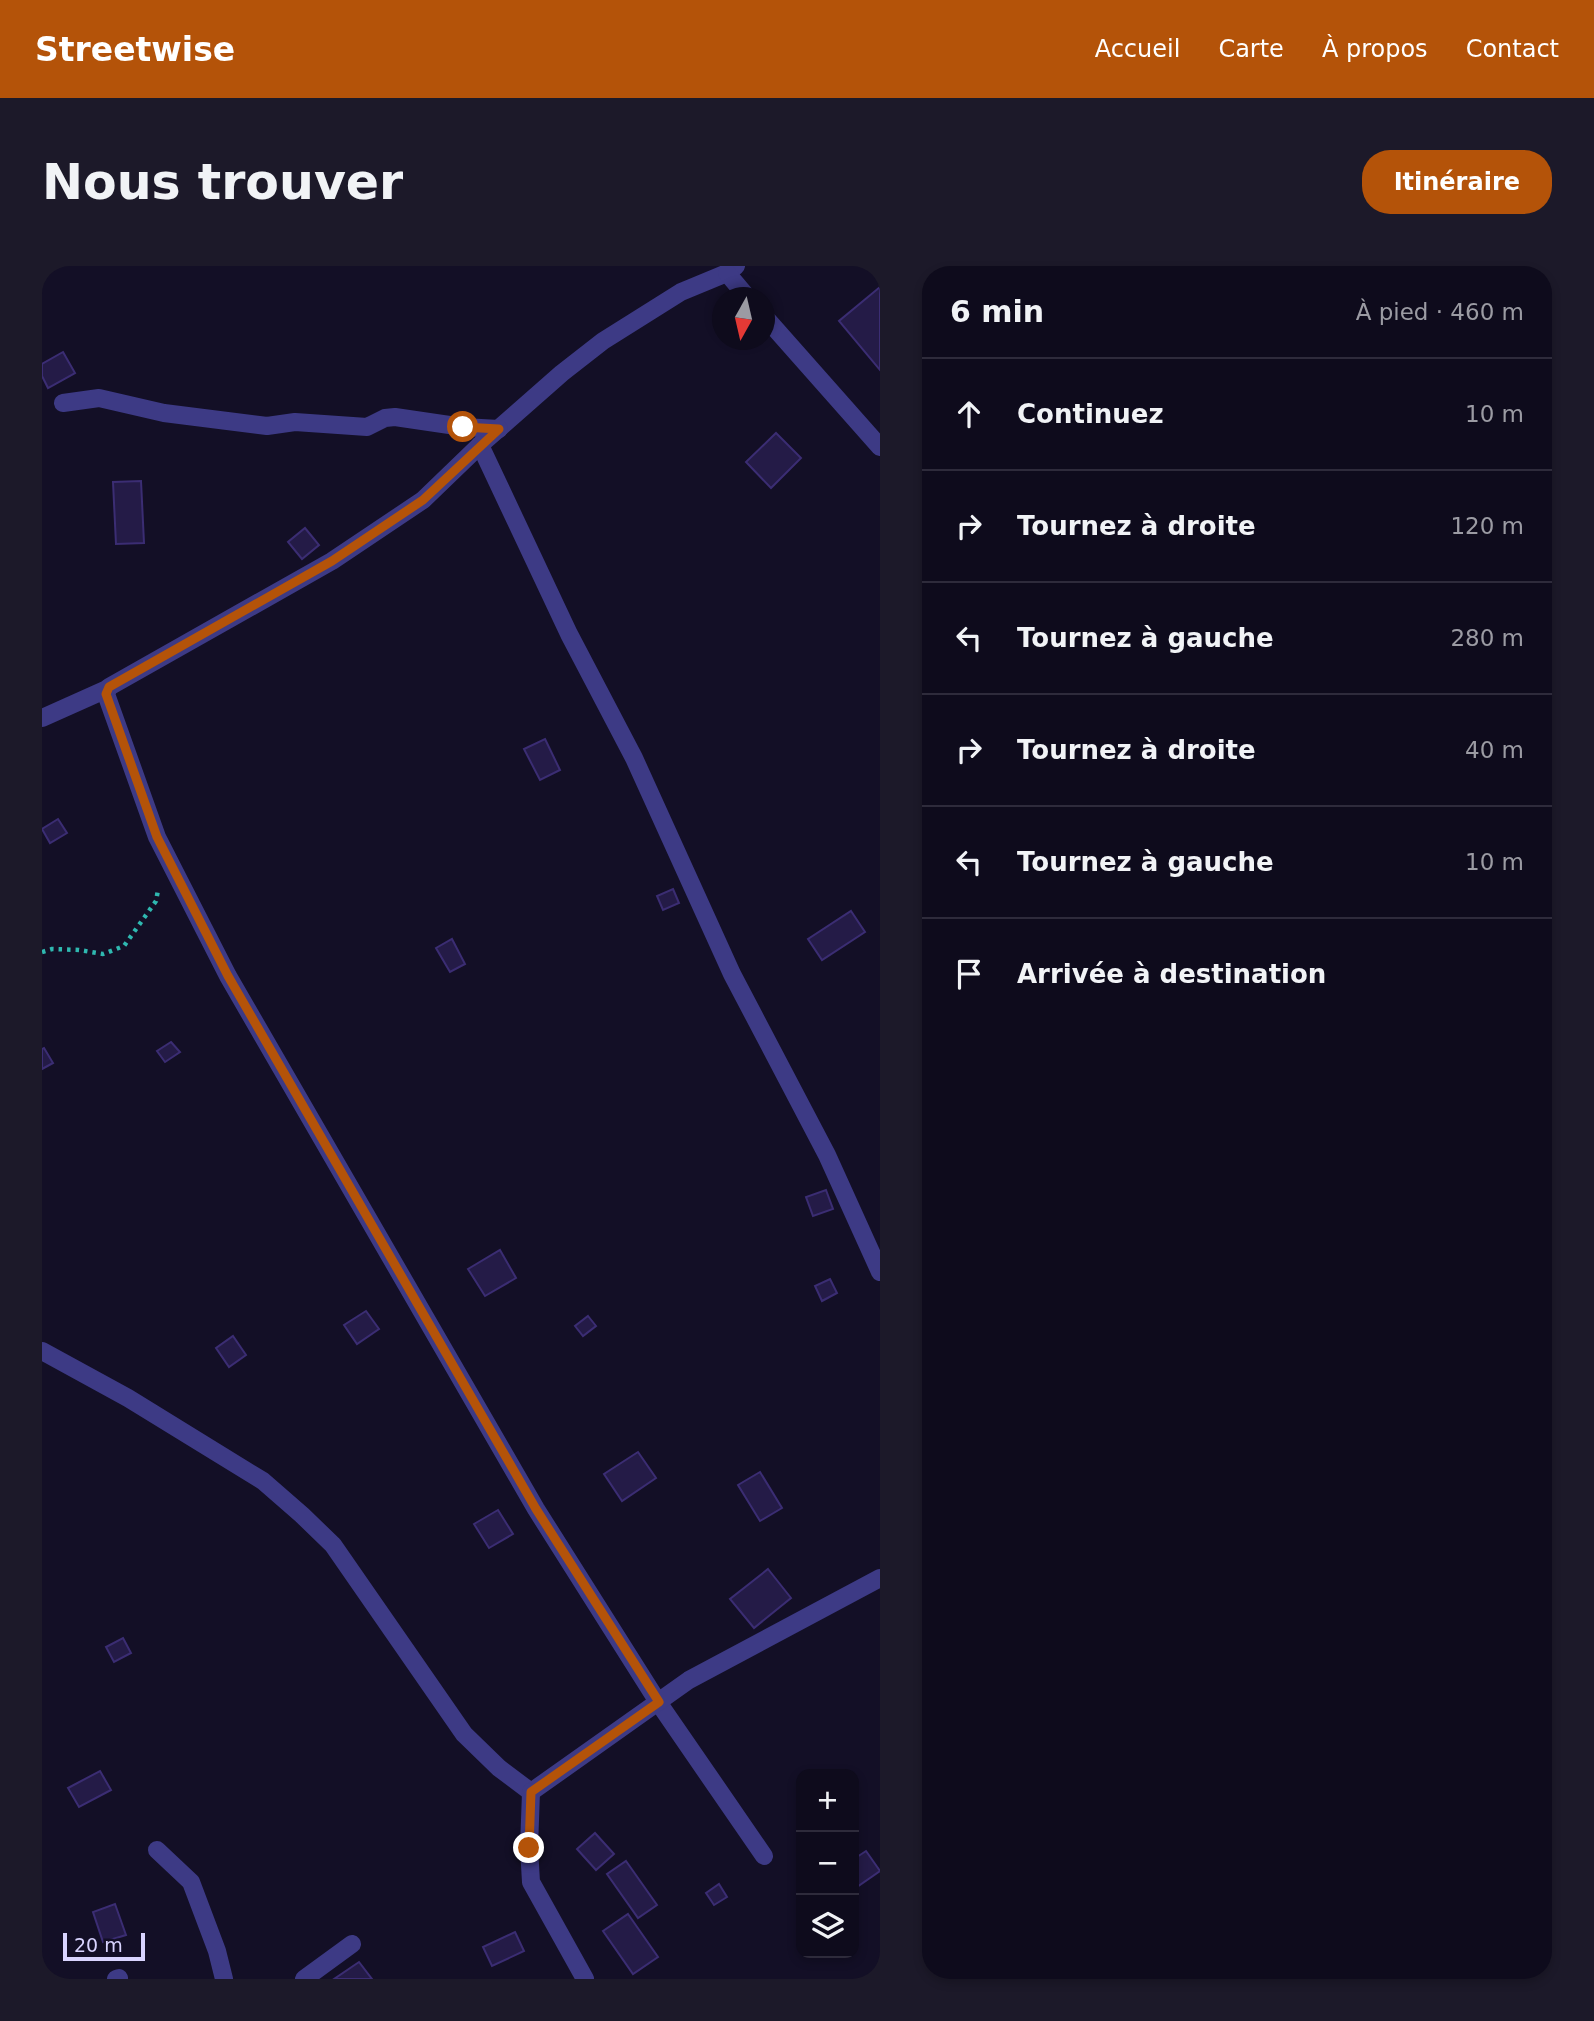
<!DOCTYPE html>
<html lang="fr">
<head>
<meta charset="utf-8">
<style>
	body { margin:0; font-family:"DejaVu Sans",sans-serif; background:#1c1929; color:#f1f3f6 }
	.controls { position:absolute; right:21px; bottom:21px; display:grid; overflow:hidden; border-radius:14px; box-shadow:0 4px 10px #0003 }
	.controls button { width:63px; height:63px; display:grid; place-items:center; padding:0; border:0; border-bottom:2px solid #2e2b3b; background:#0e0b1c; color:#f1f3f6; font:35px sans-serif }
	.compass { position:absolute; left:670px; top:21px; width:63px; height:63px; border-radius:50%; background:#0e0b1c; box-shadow:0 4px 10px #0003; rotate:188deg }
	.scale { position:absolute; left:21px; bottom:18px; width:82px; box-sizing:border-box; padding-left:7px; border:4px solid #d9d4ff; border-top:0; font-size:19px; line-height:24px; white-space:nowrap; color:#d9d4ff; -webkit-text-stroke:5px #130f26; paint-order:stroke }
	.stop { position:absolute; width:21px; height:21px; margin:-16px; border:5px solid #b45309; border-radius:50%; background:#fff }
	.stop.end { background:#b45309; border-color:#fff; box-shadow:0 2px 7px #0008 }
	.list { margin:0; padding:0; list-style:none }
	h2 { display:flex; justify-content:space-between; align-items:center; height:91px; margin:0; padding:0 28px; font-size:30px }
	h2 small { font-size:23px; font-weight:400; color:#9b9ba3 }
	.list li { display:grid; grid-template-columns:46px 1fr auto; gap:21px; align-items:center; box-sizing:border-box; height:112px; padding:0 28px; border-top:2px solid #2e2b3b }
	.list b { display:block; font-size:26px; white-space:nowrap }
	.list em { font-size:23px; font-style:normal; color:#9b9ba3 }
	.icon { flex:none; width:38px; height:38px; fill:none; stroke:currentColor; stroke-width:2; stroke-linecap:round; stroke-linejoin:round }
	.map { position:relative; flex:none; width:838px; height:1713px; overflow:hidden; border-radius:28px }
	header { display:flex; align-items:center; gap:42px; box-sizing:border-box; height:98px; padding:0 35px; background:#b45309; color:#fff }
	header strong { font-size:33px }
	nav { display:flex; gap:38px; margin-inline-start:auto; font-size:24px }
	.intro { display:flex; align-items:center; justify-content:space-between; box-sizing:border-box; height:168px; padding:0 42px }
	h1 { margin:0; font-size:49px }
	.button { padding:18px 32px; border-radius:28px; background:#b45309; color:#fff; font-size:24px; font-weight:700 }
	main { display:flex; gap:42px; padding:0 42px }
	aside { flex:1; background:#0e0b1c; border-radius:28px; box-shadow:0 4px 10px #0003 }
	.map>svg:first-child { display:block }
	.building { fill:#241b47; stroke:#3b2d73; stroke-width:2 }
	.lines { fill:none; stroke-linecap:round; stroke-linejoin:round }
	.path { stroke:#2fb8b0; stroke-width:4.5; stroke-dasharray:3.5 5; stroke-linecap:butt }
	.minor { stroke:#3d3a85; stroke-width:18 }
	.route { stroke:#b45309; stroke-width:9 }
</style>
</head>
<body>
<header>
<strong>Streetwise</strong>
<nav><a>Accueil</a><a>Carte</a><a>À propos</a><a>Contact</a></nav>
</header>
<div class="intro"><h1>Nous trouver</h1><a class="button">Itinéraire</a></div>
<main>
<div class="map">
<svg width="838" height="1713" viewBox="0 0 838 1713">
	<rect width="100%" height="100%" fill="#130f26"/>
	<!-- building -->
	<g class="building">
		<polygon points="838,21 838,104 797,55"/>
		<polygon points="21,86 33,107 6,122 0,110 0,98"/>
		<polygon points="734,167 759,192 729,222 704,196"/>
		<polygon points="99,215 102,277 74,278 71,216"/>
		<polygon points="263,262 277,279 260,293 246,276"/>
		<polygon points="503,473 518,504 498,514 482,483"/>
		<polygon points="16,553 25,567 8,577 0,563"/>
		<polygon points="631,623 637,637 621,644 615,630"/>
		<polygon points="809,645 823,666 780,694 766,673"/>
		<polygon points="410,673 423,698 408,706 394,682"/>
		<polygon points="129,776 138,786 123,796 115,785"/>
		<polygon points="2,782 11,797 0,803 0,783"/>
		<polygon points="784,924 791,943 771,950 764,931"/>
		<polygon points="458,984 474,1012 443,1030 426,1003"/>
		<polygon points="788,1013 795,1027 780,1035 773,1020"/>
		<polygon points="324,1045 337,1063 315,1078 302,1059"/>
		<polygon points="546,1050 554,1060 541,1070 533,1060"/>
		<polygon points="191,1070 204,1089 187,1101 174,1082"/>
		<polygon points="596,1186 614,1212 580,1235 562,1208"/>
		<polygon points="718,1206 740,1242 718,1255 696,1219"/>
		<polygon points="456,1244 471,1268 447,1282 432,1258"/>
		<polygon points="726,1303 749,1332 712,1362 688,1333"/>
		<polygon points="81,1372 89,1387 72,1396 64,1381"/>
		<polygon points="58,1505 69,1524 37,1541 26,1522"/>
		<polygon points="553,1567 572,1588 554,1604 535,1583"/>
		<polygon points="824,1585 838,1605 812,1623 812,1593"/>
		<polygon points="584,1595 615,1639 596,1652 565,1608"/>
		<polygon points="677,1618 685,1631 672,1639 664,1627"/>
		<polygon points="73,1638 84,1669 61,1676 51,1646"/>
		<polygon points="586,1648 616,1691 591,1708 561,1665"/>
		<polygon points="473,1666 482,1685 450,1700 441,1681"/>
		<polygon points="317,1696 330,1713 292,1713"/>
	</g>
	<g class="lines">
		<!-- path -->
		<polyline class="path" points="0,686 10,683 37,684 61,688 82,680 114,635 116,624"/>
		<!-- minor -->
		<g class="minor">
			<polyline points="694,0 685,7 639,26 561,75 520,107 438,179 381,234 290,295 67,421 64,428 115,571 186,710 494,1243 616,1436 722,1590"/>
			<polyline points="685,7 706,32"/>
			<polyline points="722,50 838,181"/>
			<polyline points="21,137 57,132 122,147 225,160 253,156 325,161 343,152 353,151 421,161 457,163"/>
			<polyline points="438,179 527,368 592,492 690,708 785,889 838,1006"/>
			<polyline points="0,452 65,423"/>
			<polyline points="0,1085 86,1132 221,1215 260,1249 291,1279 422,1468 457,1502 489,1526"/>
			<polyline points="489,1526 647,1414 838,1312"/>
			<polyline points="489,1526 487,1582 489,1616 543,1713"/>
			<polyline points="115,1584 149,1616 175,1685 182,1713"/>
			<polyline points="74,1713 77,1712"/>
			<polyline points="262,1713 310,1678"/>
		</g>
	</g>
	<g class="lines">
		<!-- route -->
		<polyline class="route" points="421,161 457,163 381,234 290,295 67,421 64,428 115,571 186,710 494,1243 617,1436 489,1526 487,1582"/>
	</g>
</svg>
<div class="controls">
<button>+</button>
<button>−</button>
<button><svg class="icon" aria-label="layers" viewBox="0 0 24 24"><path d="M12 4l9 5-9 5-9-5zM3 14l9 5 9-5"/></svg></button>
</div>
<svg class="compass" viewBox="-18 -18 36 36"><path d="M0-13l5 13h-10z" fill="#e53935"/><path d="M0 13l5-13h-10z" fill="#9b9ba3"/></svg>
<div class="scale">20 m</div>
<div class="stop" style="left:421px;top:161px"></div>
<div class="stop end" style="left:487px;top:1582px"></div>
</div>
<aside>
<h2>6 min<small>À pied · 460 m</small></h2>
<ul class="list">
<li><svg class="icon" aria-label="ahead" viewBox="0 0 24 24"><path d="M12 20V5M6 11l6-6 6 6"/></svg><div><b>Continuez</b></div><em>10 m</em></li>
<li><svg class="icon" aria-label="right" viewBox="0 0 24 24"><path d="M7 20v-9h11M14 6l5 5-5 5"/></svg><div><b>Tournez à droite</b></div><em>120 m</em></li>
<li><svg class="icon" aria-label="left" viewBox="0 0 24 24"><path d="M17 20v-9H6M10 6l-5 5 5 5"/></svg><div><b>Tournez à gauche</b></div><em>280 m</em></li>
<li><svg class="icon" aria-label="right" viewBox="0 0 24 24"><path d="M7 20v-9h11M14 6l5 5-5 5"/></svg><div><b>Tournez à droite</b></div><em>40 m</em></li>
<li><svg class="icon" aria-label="left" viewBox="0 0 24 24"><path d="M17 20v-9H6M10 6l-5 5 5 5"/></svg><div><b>Tournez à gauche</b></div><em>10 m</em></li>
<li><svg class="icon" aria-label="arrive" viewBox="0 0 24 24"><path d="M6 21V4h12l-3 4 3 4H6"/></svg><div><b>Arrivée à destination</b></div></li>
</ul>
</aside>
</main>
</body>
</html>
